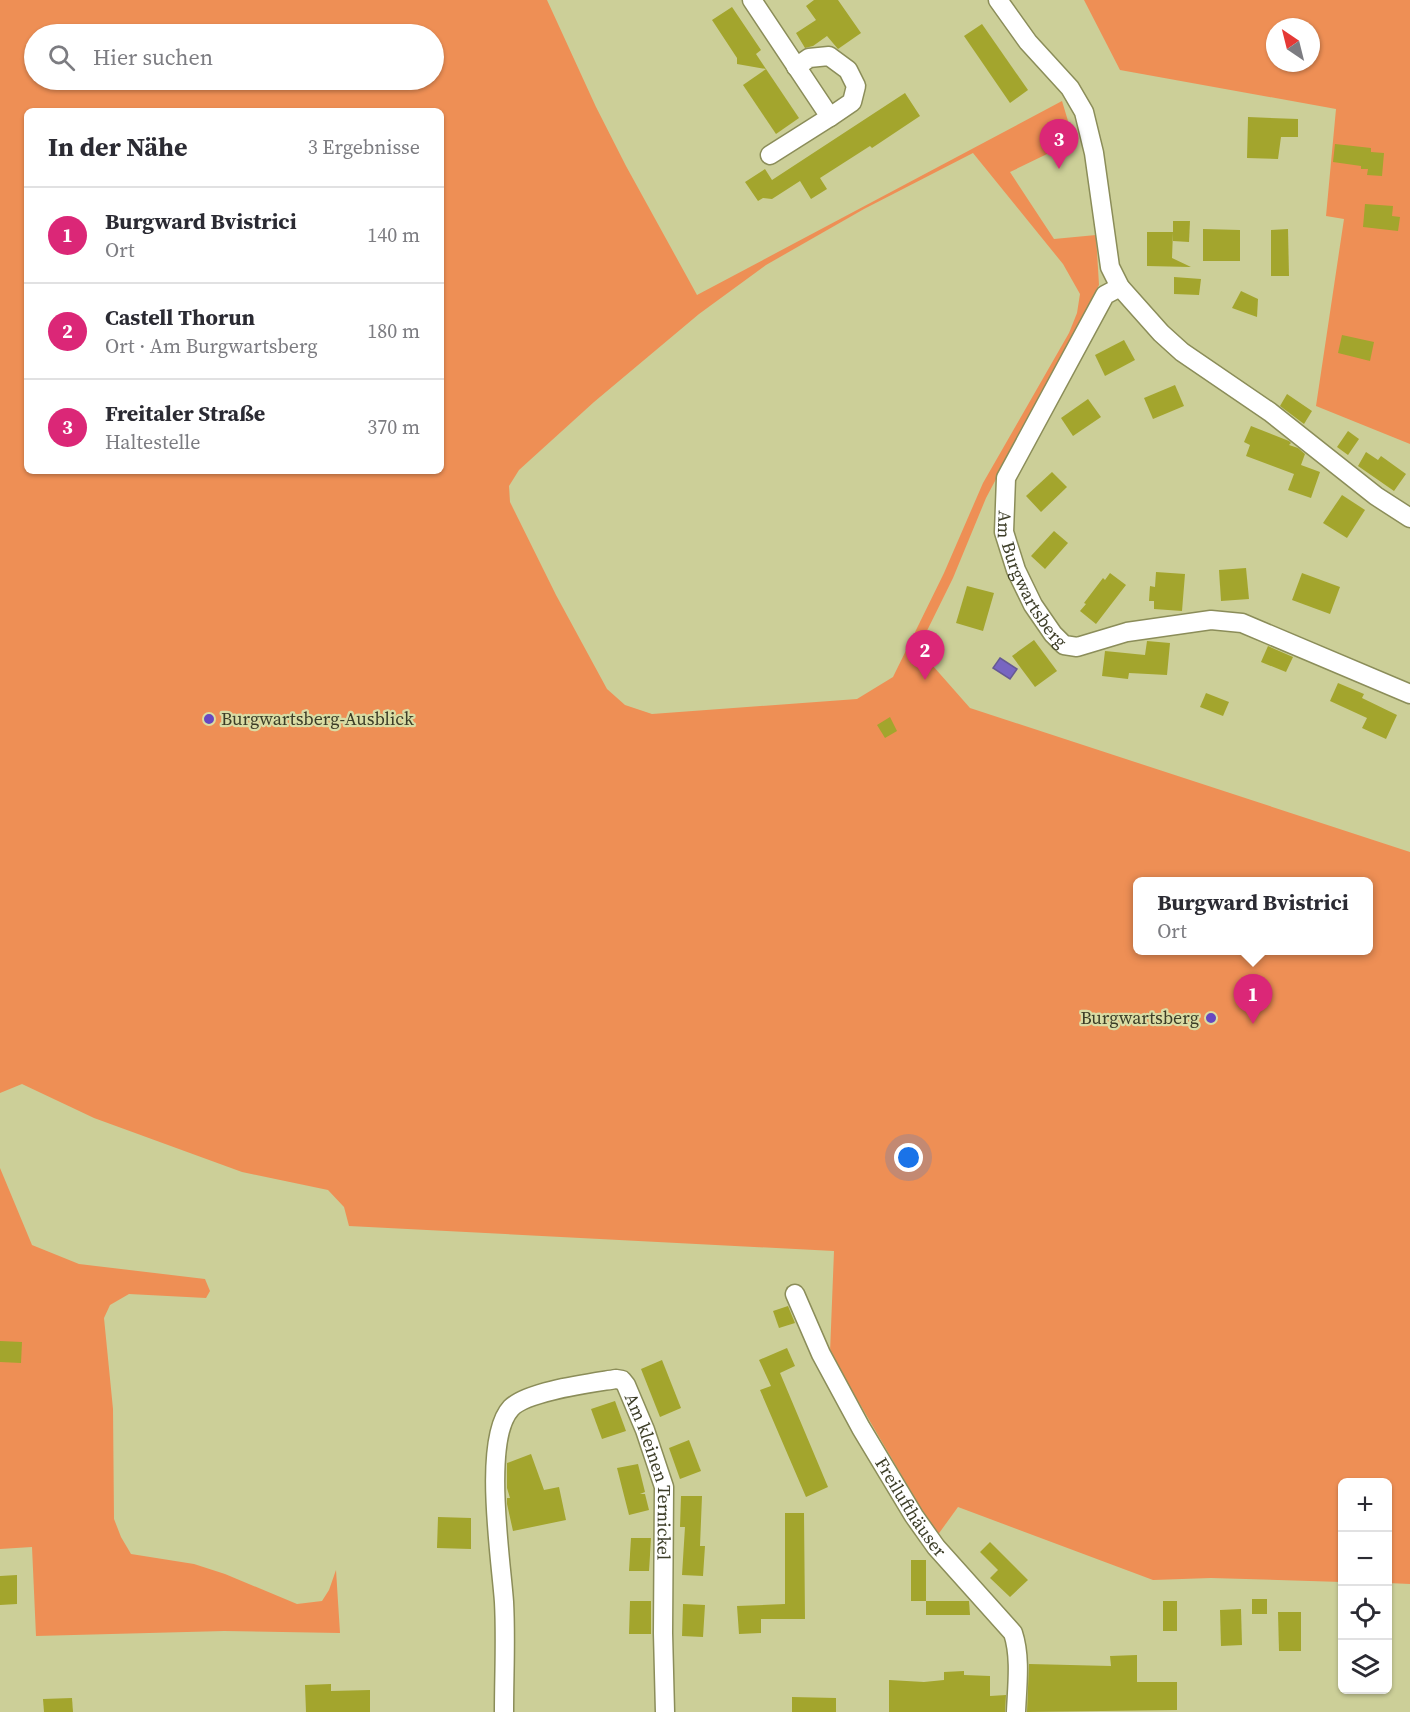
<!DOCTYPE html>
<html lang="de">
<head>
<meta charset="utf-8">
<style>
	body { margin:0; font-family:"Source Serif 4",serif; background:#f7f7f7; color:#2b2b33 }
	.controls { position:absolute; right:18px; bottom:18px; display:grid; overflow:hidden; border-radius:9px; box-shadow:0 2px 4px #0004 }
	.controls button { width:54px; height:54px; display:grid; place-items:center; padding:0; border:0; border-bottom:2px solid #e1e1e2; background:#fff; color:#2b2b33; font:30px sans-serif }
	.compass { position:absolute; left:1266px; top:18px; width:54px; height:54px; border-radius:50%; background:#fff; box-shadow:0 2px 4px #0004; rotate:325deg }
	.you { position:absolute; left:909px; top:1158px; width:21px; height:21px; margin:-15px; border:4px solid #fff; border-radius:50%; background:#1a73e8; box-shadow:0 0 0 9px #1a73e833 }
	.badge { display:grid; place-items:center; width:39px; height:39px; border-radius:50%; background:#db2777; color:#fff; font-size:20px; font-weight:700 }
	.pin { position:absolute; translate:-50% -50px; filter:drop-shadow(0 2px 3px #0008) }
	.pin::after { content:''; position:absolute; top:32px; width:21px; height:18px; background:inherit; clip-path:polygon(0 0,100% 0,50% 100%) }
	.popup { position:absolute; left:1133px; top:877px; width:240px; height:78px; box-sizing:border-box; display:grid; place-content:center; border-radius:9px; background:#fff; filter:drop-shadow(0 2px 4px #0005); font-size:20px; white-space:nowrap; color:#7c7c81 }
	.popup b { font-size:22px; color:#2b2b33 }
	.popup::after { content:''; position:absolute; left:50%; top:100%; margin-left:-12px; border:12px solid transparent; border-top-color:#fff }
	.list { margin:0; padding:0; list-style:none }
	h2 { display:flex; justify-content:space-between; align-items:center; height:78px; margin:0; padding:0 24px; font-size:26px }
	h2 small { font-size:20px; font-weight:400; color:#7c7c81 }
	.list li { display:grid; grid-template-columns:39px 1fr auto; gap:18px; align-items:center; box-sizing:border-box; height:96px; padding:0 24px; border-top:2px solid #e1e1e2 }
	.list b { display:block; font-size:22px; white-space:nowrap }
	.list p { margin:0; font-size:20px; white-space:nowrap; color:#7c7c81 }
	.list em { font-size:20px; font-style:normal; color:#7c7c81 }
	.icon { flex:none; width:33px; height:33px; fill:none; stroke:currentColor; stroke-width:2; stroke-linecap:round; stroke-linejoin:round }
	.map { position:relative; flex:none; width:1410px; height:1712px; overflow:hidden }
	.search { position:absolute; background:#fff; box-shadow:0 2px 4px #0004; left:24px; top:24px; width:420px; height:66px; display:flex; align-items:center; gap:15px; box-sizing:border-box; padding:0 21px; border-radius:33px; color:#7c7c81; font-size:22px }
	.panel { position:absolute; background:#fff; box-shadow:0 2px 4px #0004; left:24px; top:108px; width:420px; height:366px; border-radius:9px }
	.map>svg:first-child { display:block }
	.green { fill:#ee8f55; fill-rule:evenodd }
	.water { fill:#7866c1; stroke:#665a93; stroke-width:1.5 }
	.building { fill:#a3a52d }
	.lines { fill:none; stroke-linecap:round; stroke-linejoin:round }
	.minor-casing { stroke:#8b8d59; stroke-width:21 }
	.minor { stroke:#fff; stroke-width:18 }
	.poi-dot { fill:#6748c1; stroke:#d9dca4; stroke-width:2 }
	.labels { text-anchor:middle; stroke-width:4.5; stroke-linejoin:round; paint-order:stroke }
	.street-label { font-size:18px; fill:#3c3d27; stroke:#d9dca4 }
	.poi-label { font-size:18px; fill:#3c3d27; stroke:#d9dca4; text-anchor:start }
</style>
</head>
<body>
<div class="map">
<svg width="1410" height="1712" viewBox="0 0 1410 1712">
	<rect width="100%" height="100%" fill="#cccf98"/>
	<!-- green -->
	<g class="green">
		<path d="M0,0H547L596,107L626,166L697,295L1062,101L1074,141L1010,172L1054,239L1096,235L1099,285L986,498L953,578L918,649L970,708L1410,852V1584L1388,1583V1482H1342V1582L1211,1578L1153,1580L958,1507L937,1536L830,1353L834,1251L349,1226L344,1207L328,1190L242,1172L94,1118L22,1084L0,1093ZM34,34H434V80H34ZM27,111H441V471H27ZM973,153L1063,264L1080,294L1077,313L1069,333L983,483L944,573L893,677L857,699L652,714L625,705L607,689L556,595L510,502L509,486L519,470L594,402L699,314L766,265L864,209ZM1138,882H1368V950H1138Z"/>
		<path d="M1084,0H1410V444L1316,406L1344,219L1326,216L1336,109L1120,70ZM1275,27H1311V63H1275Z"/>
		<polygon points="0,1168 32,1245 79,1264 205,1279 210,1291 206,1298 129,1294 110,1305 104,1318 113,1409 114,1519 121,1537 131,1554 194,1564 225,1574 297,1604 322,1601 329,1590 336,1570 340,1633 224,1631 36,1636 32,1547 0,1549"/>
	</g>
	<!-- water -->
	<polygon class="water" points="1000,658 1017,669 1010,679 993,668"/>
	<!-- building -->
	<g class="building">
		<polygon points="814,0 838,0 861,33 838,49 827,36 813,46 805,48 796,33 816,20 806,6"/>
		<polygon points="732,7 761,50 756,54 766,69 737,64 737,58 712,20"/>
		<polygon points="982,24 1028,90 1010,103 964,36"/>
		<polygon points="766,69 799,118 776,134 743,85"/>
		<polygon points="905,93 920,116 872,148 870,146 820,178 827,189 811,199 800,181 772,199 763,198 758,201 745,182 765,169 772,180"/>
		<polygon points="1248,117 1298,119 1298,137 1281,137 1278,159 1247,158"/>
		<polygon points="1335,144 1371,148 1371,152 1384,153 1382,176 1367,175 1368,169 1361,169 1361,166 1333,162"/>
		<polygon points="1365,204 1393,206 1392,216 1400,217 1398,231 1363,227"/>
		<polygon points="1173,221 1190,221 1189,242 1173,241"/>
		<polygon points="1203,229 1240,230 1240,261 1203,261"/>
		<polygon points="1288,229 1289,276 1271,276 1271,230"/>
		<polygon points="1147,232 1173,232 1172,258 1191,267 1147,266"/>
		<polygon points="1174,277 1201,279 1199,295 1174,294"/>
		<polygon points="1241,291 1258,299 1257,317 1232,308"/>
		<polygon points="1342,335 1374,342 1370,361 1338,353"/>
		<polygon points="1124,340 1135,360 1105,376 1095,355"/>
		<polygon points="1175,385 1184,406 1153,419 1144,398"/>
		<polygon points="1287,394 1312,411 1304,424 1280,406"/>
		<polygon points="1088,399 1101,417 1073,436 1061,418"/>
		<polygon points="1251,426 1289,441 1291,443 1289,445 1298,448 1305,454 1301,465 1320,472 1311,498 1288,490 1294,474 1246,456 1250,445 1244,442"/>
		<polygon points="1348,431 1359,439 1348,455 1337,447"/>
		<polygon points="1366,452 1378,460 1381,456 1406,474 1394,491 1358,466"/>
		<polygon points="1052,472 1067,487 1041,512 1026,496"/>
		<polygon points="1342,495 1365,510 1347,538 1323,523"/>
		<polygon points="1054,531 1068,543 1045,569 1031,556"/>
		<polygon points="1246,568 1249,599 1221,601 1219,570"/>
		<polygon points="1156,572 1185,574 1182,611 1154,609 1154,601 1149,601 1150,586 1155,587"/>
		<polygon points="1110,573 1126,585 1096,624 1080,611 1086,604 1084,603 1103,578 1105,580"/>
		<polygon points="1302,573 1340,587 1330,614 1292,600"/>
		<polygon points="967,586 994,593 983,631 956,623"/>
		<polygon points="1034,640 1057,671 1035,687 1012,656"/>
		<polygon points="1147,641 1170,643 1167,675 1129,673 1128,679 1102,676 1105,651 1145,655"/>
		<polygon points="1268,646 1293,657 1286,672 1261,662"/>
		<polygon points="1338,683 1364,694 1362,698 1397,715 1386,739 1362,728 1367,718 1330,701"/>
		<polygon points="1206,693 1229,702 1223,716 1200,707"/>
		<polygon points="890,717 897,731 885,738 877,725"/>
		<polygon points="788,1306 795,1323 779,1328 773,1311"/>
		<polygon points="0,1341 22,1342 21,1363 0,1362"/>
		<polygon points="787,1348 795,1366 780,1373 828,1487 806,1497 760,1390 771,1386 759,1360"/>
		<polygon points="662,1360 681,1408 660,1417 641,1369"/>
		<polygon points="615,1401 626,1431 602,1439 591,1409"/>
		<polygon points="689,1440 701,1471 680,1479 669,1448"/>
		<polygon points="531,1454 544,1490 559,1487 566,1520 513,1531 507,1504 507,1498 510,1498 507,1488 507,1463"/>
		<polygon points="638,1464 645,1492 640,1494 645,1494 649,1510 629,1515 617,1468"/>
		<polygon points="681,1496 702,1496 700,1546 705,1546 703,1576 682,1575 685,1527 680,1527"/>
		<polygon points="785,1513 804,1513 805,1619 761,1619 761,1633 739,1634 737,1606 785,1604"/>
		<polygon points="438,1517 471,1518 471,1549 437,1548"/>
		<polygon points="631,1538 651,1538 649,1571 629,1571"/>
		<polygon points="990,1542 1028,1580 1010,1597 990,1578 998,1570 980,1552"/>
		<rect x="911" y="1560" width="15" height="41"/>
		<polygon points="17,1575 17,1604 0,1605 0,1576"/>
		<rect x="1252" y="1599" width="15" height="15"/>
		<polygon points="630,1601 651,1601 651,1634 629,1634"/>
		<polygon points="926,1601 969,1601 970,1615 926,1615"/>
		<rect x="1163" y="1601" width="14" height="30"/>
		<polygon points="683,1604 705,1605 703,1637 682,1636"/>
		<polygon points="1241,1609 1242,1645 1221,1646 1220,1610"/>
		<polygon points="1278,1612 1301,1612 1301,1651 1279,1651"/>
		<polygon points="1137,1655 1137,1682 1177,1682 1177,1710 1027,1712 1029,1664 1111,1666 1110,1656"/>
		<polygon points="964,1671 964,1675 990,1676 990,1696 1006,1695 1005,1712 889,1712 889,1680 924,1682 944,1680 944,1672"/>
		<polygon points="331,1684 331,1691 370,1690 370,1712 306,1712 305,1685"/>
		<polygon points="792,1697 836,1698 836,1712 792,1712"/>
		<polygon points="72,1698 73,1712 44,1712 43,1699"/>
	</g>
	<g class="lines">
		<!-- minor casing -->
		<g class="minor-casing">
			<g id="minor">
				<polyline points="752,0 830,117 770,155"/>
				<polyline points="998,0 1028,42 1070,88 1084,112 1094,153 1110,267 1120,287 1161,333 1182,352 1270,412 1376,496 1410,518"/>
				<polyline points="796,67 809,58 829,56 848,70 856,86 852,102 830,117"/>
				<path id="s1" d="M1120,287L1105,295L1006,478L1004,532L1016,570L1033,605L1053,634L1064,645L1077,647L1127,632L1211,620L1242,623L1410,694"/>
				<path id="s2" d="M795,1294L821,1354L861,1428L914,1516L936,1547L1013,1633C1021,1657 1017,1687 1016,1712"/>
				<path id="s3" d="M504,1712C504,1675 506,1638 504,1602C501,1559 482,1439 511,1408C527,1391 592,1383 616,1379L622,1380L626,1385L645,1430L664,1487L663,1633L665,1712"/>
			</g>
		</g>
		<!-- minor -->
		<use href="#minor" class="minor"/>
	</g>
	<!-- markers -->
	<g class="poi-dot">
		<circle cx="209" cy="719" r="6"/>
		<circle cx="1211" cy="1018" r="6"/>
	</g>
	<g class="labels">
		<!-- street labels -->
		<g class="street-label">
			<text dy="6" stroke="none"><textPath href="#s1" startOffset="333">Am Burgwartsberg</textPath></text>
			<text dy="6" stroke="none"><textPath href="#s3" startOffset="526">Am kleinen Ternickel</textPath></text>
			<text dy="6" stroke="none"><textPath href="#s2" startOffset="243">Freilufthäuser</textPath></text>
		</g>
		<!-- poi labels -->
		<g class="poi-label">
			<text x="221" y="725">Burgwartsberg-Ausblick</text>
			<text x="1199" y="1024" text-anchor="end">Burgwartsberg</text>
		</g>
	</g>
</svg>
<div class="controls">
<button>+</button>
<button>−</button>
<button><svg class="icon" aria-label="locate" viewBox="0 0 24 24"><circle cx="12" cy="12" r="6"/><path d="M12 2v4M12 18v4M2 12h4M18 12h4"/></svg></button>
<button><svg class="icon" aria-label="layers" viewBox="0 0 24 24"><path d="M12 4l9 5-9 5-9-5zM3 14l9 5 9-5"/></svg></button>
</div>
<svg class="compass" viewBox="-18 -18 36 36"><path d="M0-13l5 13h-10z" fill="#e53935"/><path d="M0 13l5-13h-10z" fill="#7c7c81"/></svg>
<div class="you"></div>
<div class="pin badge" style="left:1253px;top:1024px">1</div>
<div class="popup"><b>Burgward Bvistrici</b>Ort</div>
<div class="pin badge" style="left:925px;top:680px">2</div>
<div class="pin badge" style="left:1059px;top:169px">3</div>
<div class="search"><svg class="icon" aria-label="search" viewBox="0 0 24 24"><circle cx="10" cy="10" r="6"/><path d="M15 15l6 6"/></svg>Hier suchen</div>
<section class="panel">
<h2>In der Nähe<small>3 Ergebnisse</small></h2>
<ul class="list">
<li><span class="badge">1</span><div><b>Burgward Bvistrici</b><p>Ort</p></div><em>140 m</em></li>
<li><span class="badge">2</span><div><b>Castell Thorun</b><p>Ort · Am Burgwartsberg</p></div><em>180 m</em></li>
<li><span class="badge">3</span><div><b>Freitaler Straße</b><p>Haltestelle</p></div><em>370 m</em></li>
</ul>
</section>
</div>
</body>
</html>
